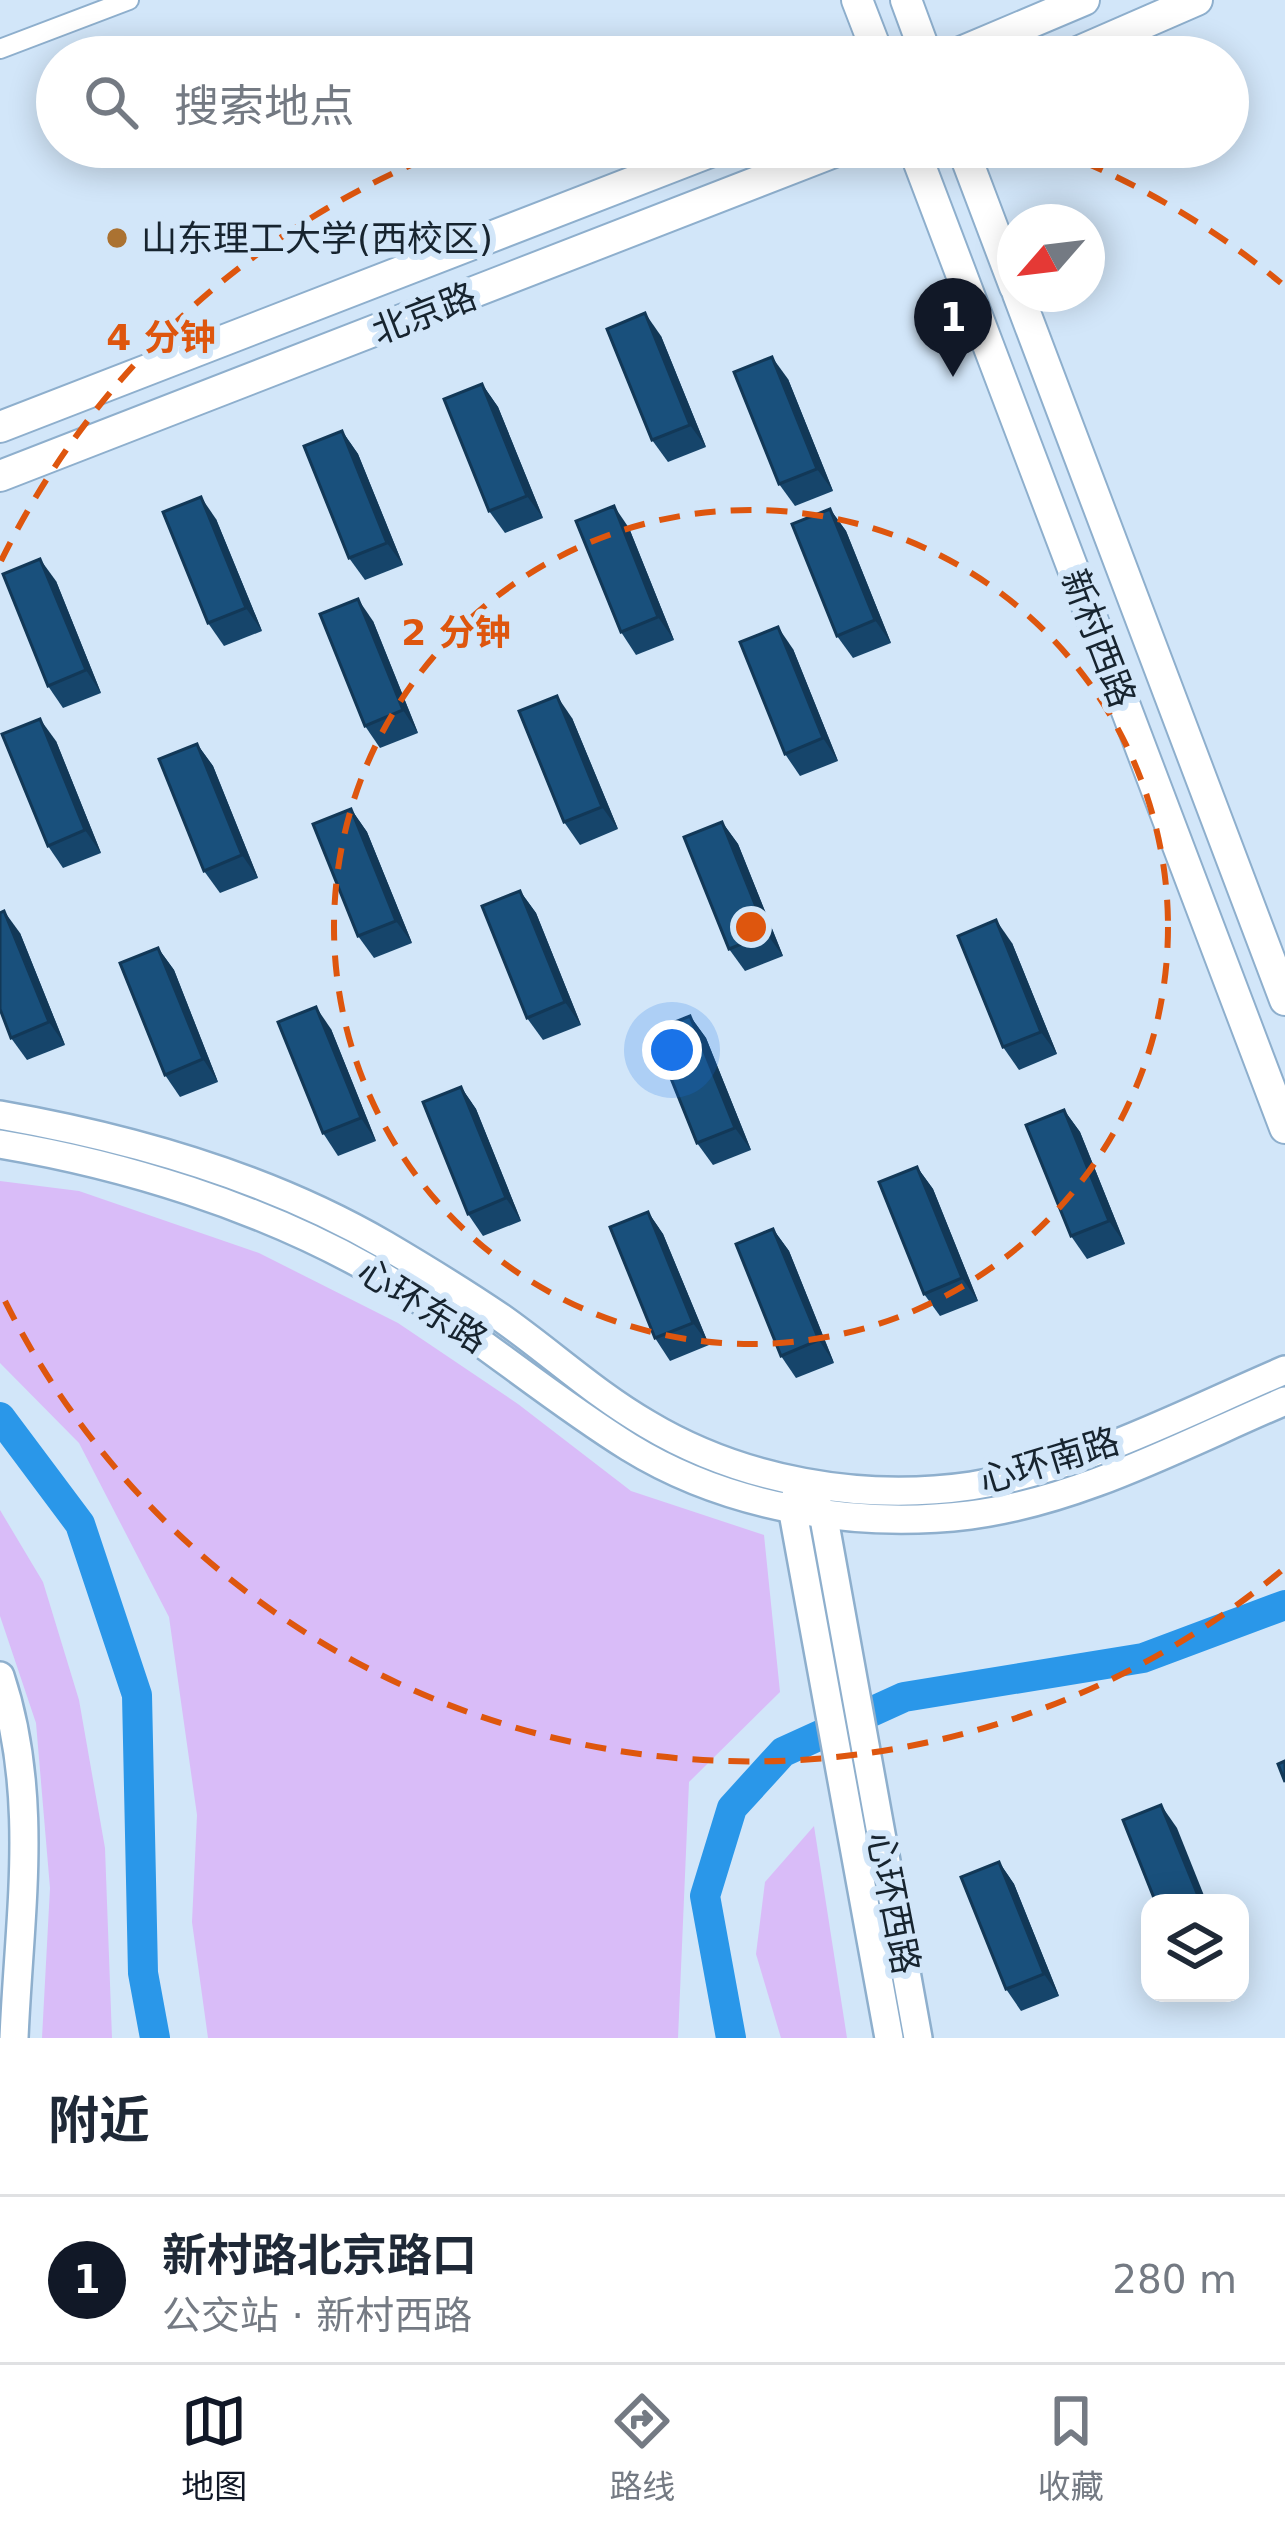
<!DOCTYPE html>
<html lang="zh">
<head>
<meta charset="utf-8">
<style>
	body { margin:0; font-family:"DejaVu Sans","Noto Sans SC",sans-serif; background:#f2f2f3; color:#1f2937 }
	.controls { position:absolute; right:36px; bottom:36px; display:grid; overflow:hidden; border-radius:24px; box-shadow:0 6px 30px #0003 }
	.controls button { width:108px; height:108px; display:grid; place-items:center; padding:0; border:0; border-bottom:3px solid #e0e1e3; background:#fff; color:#1f2937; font:60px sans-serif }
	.compass { position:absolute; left:997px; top:204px; width:108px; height:108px; border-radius:50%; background:#fff; box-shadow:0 6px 30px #0003; rotate:242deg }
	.you { position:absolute; left:672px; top:1050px; width:42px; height:42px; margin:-30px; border:9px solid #fff; border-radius:50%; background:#1a73e8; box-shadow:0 0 0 18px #1a73e833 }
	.badge { display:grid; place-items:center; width:78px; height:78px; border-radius:50%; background:#111827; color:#fff; font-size:39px; font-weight:700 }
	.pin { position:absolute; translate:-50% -99px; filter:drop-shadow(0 3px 6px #0008) }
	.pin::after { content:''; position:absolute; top:63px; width:42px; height:36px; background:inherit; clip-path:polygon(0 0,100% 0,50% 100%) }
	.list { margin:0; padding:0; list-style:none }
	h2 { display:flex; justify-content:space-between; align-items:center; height:156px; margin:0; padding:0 48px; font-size:51px }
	h2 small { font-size:39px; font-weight:400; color:#747a83 }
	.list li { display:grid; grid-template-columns:78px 1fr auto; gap:36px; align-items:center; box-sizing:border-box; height:168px; padding:0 48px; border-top:3px solid #e0e1e3 }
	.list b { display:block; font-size:45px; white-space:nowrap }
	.list p { margin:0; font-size:39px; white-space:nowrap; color:#747a83 }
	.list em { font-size:39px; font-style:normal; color:#747a83 }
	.icon { flex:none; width:66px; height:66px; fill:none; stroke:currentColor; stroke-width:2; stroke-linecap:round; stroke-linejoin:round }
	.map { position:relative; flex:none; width:1285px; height:2038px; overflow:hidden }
	.search { position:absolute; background:#fff; box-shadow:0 6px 30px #0003; left:36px; right:36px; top:36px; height:132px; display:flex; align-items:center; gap:30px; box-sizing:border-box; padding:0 42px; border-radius:66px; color:#747a83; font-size:45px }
	.sheet { height:324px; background:#fff }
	nav { display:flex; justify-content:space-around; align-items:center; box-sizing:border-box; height:168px; border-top:3px solid #e0e1e3; background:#fff; font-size:33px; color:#747a83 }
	nav a { display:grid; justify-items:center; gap:6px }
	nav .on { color:#111827 }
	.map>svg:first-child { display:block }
	.green { fill:#d9bcf8 }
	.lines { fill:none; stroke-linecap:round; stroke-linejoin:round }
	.river { stroke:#2a97e9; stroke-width:30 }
	.street-casing { stroke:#8eafcd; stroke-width:22 }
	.secondary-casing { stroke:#8eafcd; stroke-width:32 }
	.primary-casing { stroke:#8eafcd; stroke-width:34 }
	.street { stroke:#fff; stroke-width:18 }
	.secondary { stroke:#fff; stroke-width:27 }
	.primary { stroke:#fff; stroke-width:30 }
	.wall { fill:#16456b }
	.shaded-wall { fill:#123857 }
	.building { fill:#19507c; stroke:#123857; stroke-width:3 }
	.ring { fill:none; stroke:#de560e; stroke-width:6; stroke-dasharray:21 15 }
	.poi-dot { fill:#ab7231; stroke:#d2e6f9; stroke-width:4.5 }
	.labels { text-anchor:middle; stroke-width:12; stroke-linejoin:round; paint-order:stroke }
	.poi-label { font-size:36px; fill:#17242f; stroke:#d2e6f9; text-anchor:start }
	.street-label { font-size:36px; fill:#17242f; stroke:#d2e6f9 }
	.centre { fill:#de560e; stroke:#d2e6f9; stroke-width:6 }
	.ring-label { font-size:36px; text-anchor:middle; font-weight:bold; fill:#de560e; stroke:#d2e6f9; stroke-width:12; stroke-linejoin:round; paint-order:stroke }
</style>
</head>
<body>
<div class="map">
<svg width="1285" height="2038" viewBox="0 0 1285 2038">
	<rect width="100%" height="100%" fill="#d2e6f9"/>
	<!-- green -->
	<g class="green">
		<polygon points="0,1181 79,1191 259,1253 398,1323 518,1404 631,1491 764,1535 780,1692 689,1782 678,2038 208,2038 192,1922 197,1815 169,1617 79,1443 0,1363"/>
		<polygon points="0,1510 43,1582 79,1700 105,1848 112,2038 42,2038 50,1888 36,1723 0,1616"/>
		<polygon points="814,1826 847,2038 781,2038 756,1954 765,1882"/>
	</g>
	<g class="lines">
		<!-- river -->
		<g class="river">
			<polyline points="0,1417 80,1524 137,1695 143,1973 155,2038"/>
			<polyline points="731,2038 705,1896 732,1808 783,1752 904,1697 1143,1658 1285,1605"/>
		</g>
		<!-- street casing -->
		<g class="street-casing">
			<polyline id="street" points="0,49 129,0"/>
		</g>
		<!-- secondary casing -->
		<g class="secondary-casing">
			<g id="secondary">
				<path d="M0,1115C131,1138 270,1178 385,1245C424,1268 463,1292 500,1317C550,1352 595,1394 647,1424C742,1481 862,1502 971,1486C1080,1469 1184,1413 1285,1370"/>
				<path d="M0,1144C125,1165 257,1206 368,1268C461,1321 539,1391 629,1447C728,1508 857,1529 970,1515C1080,1501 1184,1444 1285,1401"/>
				<polyline points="797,1493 792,1507 889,2038"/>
				<polyline points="814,1501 823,1513 918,2038"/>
				<path d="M0,1676C40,1796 19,1916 14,2038"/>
			</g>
		</g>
		<!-- primary casing -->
		<g class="primary-casing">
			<g id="primary">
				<polyline points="857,0 879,57"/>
				<polyline points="906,0 927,57"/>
				<polyline points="949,57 1084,0"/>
				<polyline points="1066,57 1197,0"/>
				<polyline points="913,147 1285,1128"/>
				<polyline points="962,147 1015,287"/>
				<polyline points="1018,294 1285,1000"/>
				<polyline points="0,427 723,147"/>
				<polyline points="0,476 847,147"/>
			</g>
		</g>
		<!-- street -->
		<use href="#street" class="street"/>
		<!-- secondary -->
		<use href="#secondary" class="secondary"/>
		<!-- primary -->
		<use href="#primary" class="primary"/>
	</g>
	<!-- wall -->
	<g class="wall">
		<polygon points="661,336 706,447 668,462 652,440"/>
		<polygon points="788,379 833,491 795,506 779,484"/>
		<polygon points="482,384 498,407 543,518 505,533 489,511"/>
		<polygon points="342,431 358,454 403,565 365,580 349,558"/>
		<polygon points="830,509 846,531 891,643 853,658 837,636"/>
		<polygon points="216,519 262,631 224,646 208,623"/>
		<polygon points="629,528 674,640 636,655 621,632"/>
		<polygon points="56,581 101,693 63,708 48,686"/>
		<polygon points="373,621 418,733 380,748 365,726"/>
		<polygon points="793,649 838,761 800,776 785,754"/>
		<polygon points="572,718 618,829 580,845 564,822"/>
		<polygon points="56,741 101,853 63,868 48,846"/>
		<polygon points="197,744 213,766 258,878 220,893 204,871"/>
		<polygon points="351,809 367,832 412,943 374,958 358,936"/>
		<polygon points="722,822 738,844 783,956 745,971 729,949"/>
		<polygon points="520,891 536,913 581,1025 543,1040 527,1018"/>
		<polygon points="20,933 65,1045 27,1060 11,1038"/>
		<polygon points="1012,943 1057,1054 1019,1070 1003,1047"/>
		<polygon points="158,948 174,970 218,1082 180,1097 165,1075"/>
		<polygon points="690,1016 706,1038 751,1150 713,1165 697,1143"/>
		<polygon points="331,1029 376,1141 338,1156 323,1133"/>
		<polygon points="461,1087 476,1109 521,1221 483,1236 468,1214"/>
		<polygon points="1064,1110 1080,1132 1125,1244 1087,1259 1071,1236"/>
		<polygon points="917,1167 933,1189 978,1301 940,1316 924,1294"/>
		<polygon points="648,1212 663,1234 709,1345 670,1361 655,1338"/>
		<polygon points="773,1229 789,1251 834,1363 796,1378 781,1356"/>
		<polygon points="999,1862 1014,1884 1059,1996 1021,2011 1006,1989"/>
	</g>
	<!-- shaded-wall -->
	<g class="shaded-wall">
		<polygon points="645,313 661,336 706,447 690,425"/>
		<polygon points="772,357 788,379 833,491 817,469"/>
		<polygon points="482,384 498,407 543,518 527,496"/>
		<polygon points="342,431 358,454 403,565 387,543"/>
		<polygon points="201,497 216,519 262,631 246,608"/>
		<polygon points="614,506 629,528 674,640 658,617"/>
		<polygon points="830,509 846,531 891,643 875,620"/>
		<polygon points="40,559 56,581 101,693 86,670"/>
		<polygon points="358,599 373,621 418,733 403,710"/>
		<polygon points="778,627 793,649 838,761 823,738"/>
		<polygon points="557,696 572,718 618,829 602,807"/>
		<polygon points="40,719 56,741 101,853 85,830"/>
		<polygon points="197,744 213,766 258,878 242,855"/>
		<polygon points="351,809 367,832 412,943 396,921"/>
		<polygon points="722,822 738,844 783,956 767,934"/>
		<polygon points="520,891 536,913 581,1025 565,1002"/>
		<polygon points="4,911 20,933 65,1045 49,1022"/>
		<polygon points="996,920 1012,943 1057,1054 1041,1032"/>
		<polygon points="158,948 174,970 218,1082 203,1059"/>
		<polygon points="316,1007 331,1029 376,1141 361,1118"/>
		<polygon points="690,1016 706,1038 751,1150 735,1128"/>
		<polygon points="461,1087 476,1109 521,1221 506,1198"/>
		<polygon points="1064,1110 1080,1132 1125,1244 1109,1221"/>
		<polygon points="917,1167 933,1189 978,1301 962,1278"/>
		<polygon points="648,1212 663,1234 709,1345 693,1323"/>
		<polygon points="773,1229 789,1251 834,1363 819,1340"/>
		<polygon points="1161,1805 1177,1828 1207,1903 1201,1903"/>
		<polygon points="999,1862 1014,1884 1059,1996 1044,1974"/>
	</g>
	<!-- building -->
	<g class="building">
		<polygon points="645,313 690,425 652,440 607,329"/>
		<polygon points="772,357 817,469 779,484 734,372"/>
		<polygon points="482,384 527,496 489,511 444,399"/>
		<polygon points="342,431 387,543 349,558 304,446"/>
		<polygon points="201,497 246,608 208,623 163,512"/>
		<polygon points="614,506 658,617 621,632 576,521"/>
		<polygon points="830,509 875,620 837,636 792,524"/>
		<polygon points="40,559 86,670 48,686 3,574"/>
		<polygon points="358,599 403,710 365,726 320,614"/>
		<polygon points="778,627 823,738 785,754 740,642"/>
		<polygon points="557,696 602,807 564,822 519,711"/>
		<polygon points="40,719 85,830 48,846 2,734"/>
		<polygon points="197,744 242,855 204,871 159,759"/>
		<polygon points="351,809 396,921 358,936 313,824"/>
		<polygon points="722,822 767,934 729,949 684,837"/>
		<polygon points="520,891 565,1002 527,1018 482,906"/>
		<polygon points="4,911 49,1022 11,1038 0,1009 0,913"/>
		<polygon points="996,920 1041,1032 1003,1047 958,936"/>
		<polygon points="158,948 203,1059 165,1075 120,963"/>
		<polygon points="316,1007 361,1118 323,1133 278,1022"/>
		<polygon points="690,1016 735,1128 697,1143 652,1031"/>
		<polygon points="461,1087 506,1198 468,1214 423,1102"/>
		<polygon points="1064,1110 1109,1221 1071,1236 1026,1125"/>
		<polygon points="917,1167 962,1278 924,1294 879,1182"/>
		<polygon points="648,1212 693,1323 655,1338 610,1227"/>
		<polygon points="773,1229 819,1340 781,1356 736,1244"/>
		<polygon points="1285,1761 1285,1782 1278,1764"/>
		<polygon points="1161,1805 1201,1903 1156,1903 1123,1820"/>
		<polygon points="999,1862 1044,1974 1006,1989 961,1877"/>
	</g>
	<!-- distance rings -->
	<g class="ring">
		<circle cx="751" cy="927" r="417"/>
		<path d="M1281 1571A834 834 0 0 1 1 1293M1 561A834 834 0 0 1 452 148M1050 148A834 834 0 0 1 1281 283"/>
	</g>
	<!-- markers -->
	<circle class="poi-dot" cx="117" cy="238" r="12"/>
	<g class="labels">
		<!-- poi labels -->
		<g class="poi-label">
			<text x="141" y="251">山东理工大学(西校区)</text>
		</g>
		<!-- street labels -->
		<g class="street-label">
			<text transform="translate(424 313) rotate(-21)" y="13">北京路</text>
			<text transform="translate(1099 638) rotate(69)" y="13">新村西路</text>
			<text transform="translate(423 1305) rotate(32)" y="13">心环东路</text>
			<text transform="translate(1049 1460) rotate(-17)" y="13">心环南路</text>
			<text transform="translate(894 1903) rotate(79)" y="13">心环西路</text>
		</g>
	</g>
	<circle cx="751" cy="927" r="18" class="centre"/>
	<g class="ring-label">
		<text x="161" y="350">4 分钟</text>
		<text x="456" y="645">2 分钟</text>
	</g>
</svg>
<div class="controls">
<button><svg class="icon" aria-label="layers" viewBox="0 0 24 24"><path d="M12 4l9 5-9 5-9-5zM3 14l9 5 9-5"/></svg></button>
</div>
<svg class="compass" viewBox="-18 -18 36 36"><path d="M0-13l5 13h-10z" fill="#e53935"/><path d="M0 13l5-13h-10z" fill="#747a83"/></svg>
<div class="you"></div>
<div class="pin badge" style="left:953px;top:377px">1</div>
<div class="search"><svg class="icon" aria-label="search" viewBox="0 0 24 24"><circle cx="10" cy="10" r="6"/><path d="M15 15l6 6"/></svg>搜索地点</div>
</div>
<section class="sheet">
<h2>附近<small></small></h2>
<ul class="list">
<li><span class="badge">1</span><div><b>新村路北京路口</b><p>公交站 · 新村西路</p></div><em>280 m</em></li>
</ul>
</section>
<nav>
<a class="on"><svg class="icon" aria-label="map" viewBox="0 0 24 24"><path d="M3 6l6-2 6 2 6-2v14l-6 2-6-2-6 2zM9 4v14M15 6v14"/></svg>地图</a>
<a><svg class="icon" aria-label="directions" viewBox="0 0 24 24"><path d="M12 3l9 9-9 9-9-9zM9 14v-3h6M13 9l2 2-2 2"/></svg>路线</a>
<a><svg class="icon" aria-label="saved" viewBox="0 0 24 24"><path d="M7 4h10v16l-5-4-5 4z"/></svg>收藏</a>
</nav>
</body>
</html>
